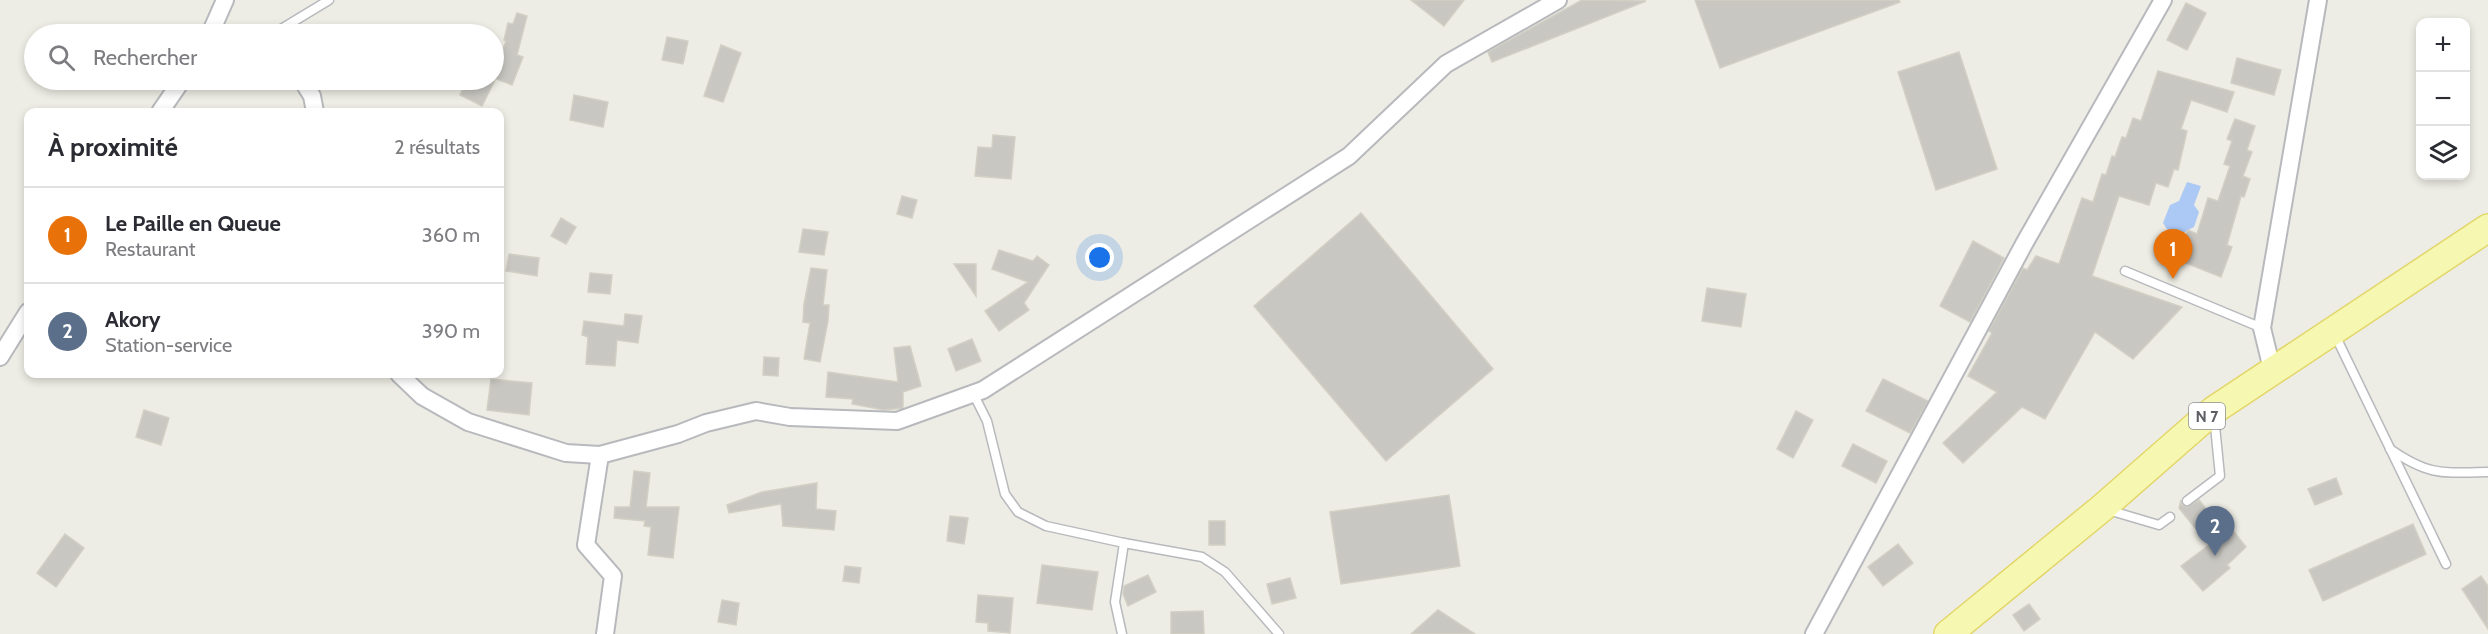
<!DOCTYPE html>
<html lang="fr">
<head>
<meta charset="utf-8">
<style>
	body { margin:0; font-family:Cabin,sans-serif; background:#f2f2f3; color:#2b2b33 }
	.controls { position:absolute; right:18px; top:18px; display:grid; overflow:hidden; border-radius:12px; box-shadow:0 3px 9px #0003 }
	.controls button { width:54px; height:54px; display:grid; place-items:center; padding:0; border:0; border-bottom:2px solid #e1e1e2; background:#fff; color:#2b2b33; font:30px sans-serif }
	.you { position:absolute; left:1100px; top:258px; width:21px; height:21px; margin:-15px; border:4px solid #fff; border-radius:50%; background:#1a73e8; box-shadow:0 0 0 9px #1a73e833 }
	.badge { display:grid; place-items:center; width:39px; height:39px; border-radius:50%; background:#7c3aed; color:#fff; font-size:20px; font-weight:700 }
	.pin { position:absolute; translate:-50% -50px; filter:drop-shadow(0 2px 3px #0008) }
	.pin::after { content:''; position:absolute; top:32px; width:21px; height:18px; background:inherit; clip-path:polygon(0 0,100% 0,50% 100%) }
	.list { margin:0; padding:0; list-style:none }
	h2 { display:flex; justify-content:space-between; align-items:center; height:78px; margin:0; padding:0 24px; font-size:26px }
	h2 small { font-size:20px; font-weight:400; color:#7c7c81 }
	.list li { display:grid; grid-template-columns:39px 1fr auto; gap:18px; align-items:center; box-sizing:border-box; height:96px; padding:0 24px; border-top:2px solid #e1e1e2 }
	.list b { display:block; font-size:22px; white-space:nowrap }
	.list p { margin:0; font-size:20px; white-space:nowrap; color:#7c7c81 }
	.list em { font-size:20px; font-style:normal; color:#7c7c81 }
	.icon { flex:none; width:33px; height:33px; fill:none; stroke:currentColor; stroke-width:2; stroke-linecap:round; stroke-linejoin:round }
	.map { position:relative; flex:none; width:2488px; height:634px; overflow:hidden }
	.search { position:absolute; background:#fff; box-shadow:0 3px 9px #0003; left:24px; top:24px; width:480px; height:66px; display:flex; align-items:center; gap:15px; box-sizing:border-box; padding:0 21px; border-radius:33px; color:#7c7c81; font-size:22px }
	.panel { position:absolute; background:#fff; box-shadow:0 3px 9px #0003; left:24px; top:108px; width:480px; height:270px; border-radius:12px }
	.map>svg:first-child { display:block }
	.water { fill:#acc9f6 }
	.building { fill:#c9c7c2; stroke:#d2d0c4; stroke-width:1.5 }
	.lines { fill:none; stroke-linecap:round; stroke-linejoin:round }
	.lane-casing { stroke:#b7b9bd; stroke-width:11 }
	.street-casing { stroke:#b7b9bd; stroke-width:20 }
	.primary-casing { stroke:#e3d669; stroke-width:30 }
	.lane { stroke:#fff; stroke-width:8 }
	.street { stroke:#fff; stroke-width:16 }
	.primary { stroke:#f6f7b1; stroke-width:27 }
	.labels { text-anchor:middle; stroke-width:4.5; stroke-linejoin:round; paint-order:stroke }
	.shield { fill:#fff; stroke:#8e8f92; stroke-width:1.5 }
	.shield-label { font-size:16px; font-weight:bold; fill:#5d5f64 }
</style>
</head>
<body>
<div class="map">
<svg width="2488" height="634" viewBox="0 0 2488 634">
	<rect width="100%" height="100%" fill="#eeede5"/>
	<!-- water -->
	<polygon class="water" points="2187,182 2201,186 2194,205 2199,212 2194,227 2179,235 2169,232 2163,223 2170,205 2179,201"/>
	<!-- building -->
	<g class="building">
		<polygon points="1411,0 1464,0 1444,26"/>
		<polygon points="1582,0 1646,1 1492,62 1488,52"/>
		<polygon points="1695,0 1899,0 1900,2 1720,68"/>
		<polygon points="2186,3 2206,13 2187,50 2167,40"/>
		<polygon points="517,13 527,16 517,55 523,57 512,85 494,78 494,74 506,41 504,40 508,23 513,24"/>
		<polygon points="667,37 688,41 683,64 662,60"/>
		<polygon points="721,45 741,53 723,102 704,96"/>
		<polygon points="1959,52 1997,169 1936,190 1898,72"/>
		<polygon points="2237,58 2281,70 2274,95 2231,83"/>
		<polygon points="2158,71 2234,92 2227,112 2191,100 2181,129 2187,131 2178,170 2174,169 2168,187 2156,183 2149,205 2119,196 2092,276 2182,307 2133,359 2095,332 2045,419 2022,407 1963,463 1943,443 1997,392 1968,376 1992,333 1989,331 2023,268 2027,270 2036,256 2059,264 2082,198 2093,202 2102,174 2106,175 2112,156 2115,157 2122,137 2126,138 2133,118 2141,121"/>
		<polygon points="467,80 495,80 482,106 460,95"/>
		<polygon points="574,95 608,102 603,127 570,120"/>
		<polygon points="2235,119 2255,126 2247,150 2252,152 2243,176 2250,179 2244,197 2241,196 2227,245 2232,247 2221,277 2176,259 2188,230 2197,234 2208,198 2218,201 2230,166 2224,164 2232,141 2227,139"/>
		<polygon points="993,135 1015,137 1011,179 975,176 978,147 992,148"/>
		<polygon points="902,196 917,200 912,218 897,214"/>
		<polygon points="1361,213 1493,369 1386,461 1254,306"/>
		<polygon points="561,218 576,227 566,244 551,236"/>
		<polygon points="803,229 828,232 824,255 799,252"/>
		<polygon points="1973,241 2004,258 1970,322 1940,306"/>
		<polygon points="999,250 1033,261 1037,256 1049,265 1024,303 1029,310 999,331 985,311 1028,282 992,269"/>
		<polygon points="509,254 539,258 537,276 506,271"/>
		<polygon points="954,264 976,264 976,296"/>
		<polygon points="811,268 827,270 823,305 829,305 828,321 820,362 804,359 810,323 803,322 804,304"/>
		<polygon points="590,273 612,275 610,294 588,292"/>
		<polygon points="1707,288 1746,294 1741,327 1702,321"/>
		<polygon points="625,314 642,316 638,343 617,340 615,366 586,364 588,337 582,335 584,321 624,326"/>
		<polygon points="972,339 981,361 956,371 948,349"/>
		<polygon points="910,346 921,386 903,392 903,408 884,410 852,404 853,399 826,397 828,372 898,382 894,348"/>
		<polygon points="764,357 779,358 778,376 763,375"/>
		<polygon points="491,379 532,383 529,415 487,410"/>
		<polygon points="1883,379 1928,401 1910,433 1866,411"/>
		<polygon points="144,410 169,418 161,445 136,437"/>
		<polygon points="1796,411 1813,420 1793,458 1777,449"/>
		<polygon points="1853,444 1887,461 1876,483 1842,466"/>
		<polygon points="634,471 650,473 646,507 679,507 673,558 648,555 651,527 644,526 645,521 614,518 615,507 630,507"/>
		<polygon points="2336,478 2342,494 2315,505 2308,489"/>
		<polygon points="817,483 816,509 836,511 834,530 783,526 781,504 729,513 727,505 762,492"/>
		<polygon points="1449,495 1460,566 1341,584 1330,512"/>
		<polygon points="2181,500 2182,505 2187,507 2199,500 2225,532 2231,528 2246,547 2227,565 2230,568 2203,591 2181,566 2209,545 2179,508"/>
		<polygon points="950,516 968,518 964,544 947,541"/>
		<rect x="1209" y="521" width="16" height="24"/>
		<polygon points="2413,524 2426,554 2323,601 2309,570"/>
		<polygon points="65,534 84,548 56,587 37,573"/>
		<polygon points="1898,544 1913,563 1883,586 1868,567"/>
		<polygon points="1042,565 1098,572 1092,610 1037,603"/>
		<polygon points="845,566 861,568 859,583 843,581"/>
		<polygon points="1148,575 1156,592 1128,606 1123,594 1124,586"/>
		<polygon points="2481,576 2488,586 2488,629 2462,589"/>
		<polygon points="1290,578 1296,598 1272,604 1267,584"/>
		<polygon points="978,595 1013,598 1010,633 988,631 988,623 976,622"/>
		<polygon points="722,600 739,603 736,625 718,622"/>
		<polygon points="2029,604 2040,619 2024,631 2013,615"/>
		<polygon points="1438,610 1475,634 1411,634"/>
		<polygon points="1203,611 1204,634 1171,634 1171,612"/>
	</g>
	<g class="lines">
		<!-- lane casing -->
		<g class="lane-casing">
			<g id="lane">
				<polyline points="273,34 329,0"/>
				<polyline points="2125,271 2262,328"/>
				<polyline points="2335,335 2446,564"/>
				<polyline points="973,393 987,421 1005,494 1018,512 1046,526 1124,543 1115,602 1122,634"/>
				<path d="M2390,449C2429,476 2442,473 2488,472"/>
				<polyline points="2187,501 2220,476 2214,416"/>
				<polyline points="2108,510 2159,525 2170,517"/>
				<polyline points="1124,543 1202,557 1225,572 1279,634"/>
			</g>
		</g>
		<!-- street casing -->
		<g class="street-casing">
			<g id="street">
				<polyline points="210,34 225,0"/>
				<polyline points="302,80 312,96 315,112"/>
				<polyline points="160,112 182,80"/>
				<polyline points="0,357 28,312"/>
				<polyline points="2272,369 2262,328 2318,0"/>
				<polyline points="399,374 422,396 468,422 566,453 600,455 678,434 706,423 756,411 790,417 897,421 983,390 1349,156 1446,64 1558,0"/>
				<polyline points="600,455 586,545 613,576 605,634"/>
				<polyline points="1814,634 2024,244 2163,0"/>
			</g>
		</g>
		<!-- primary casing -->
		<g class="primary-casing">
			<polyline id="primary" points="1948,634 2102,508 2214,410 2488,228"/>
		</g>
		<!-- lane -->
		<use href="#lane" class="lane"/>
		<!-- street -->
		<use href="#street" class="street"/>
		<!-- primary -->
		<use href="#primary" class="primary"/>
	</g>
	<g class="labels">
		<!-- shield labels -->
		<rect class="shield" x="2189" y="403" width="36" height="26" rx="4.5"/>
		<g class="shield-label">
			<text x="2207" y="422">N 7</text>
		</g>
	</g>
</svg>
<div class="controls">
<button>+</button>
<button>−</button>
<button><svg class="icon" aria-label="layers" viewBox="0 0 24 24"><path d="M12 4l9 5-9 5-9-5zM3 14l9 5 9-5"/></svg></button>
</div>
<div class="you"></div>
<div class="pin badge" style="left:2173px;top:279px;background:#e8710a">1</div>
<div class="pin badge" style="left:2215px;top:556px;background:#5c6f8a">2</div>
<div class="search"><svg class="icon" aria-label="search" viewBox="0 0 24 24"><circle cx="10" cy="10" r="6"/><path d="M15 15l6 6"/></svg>Rechercher</div>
<section class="panel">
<h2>À proximité<small>2 résultats</small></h2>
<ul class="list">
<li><span class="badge" style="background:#e8710a">1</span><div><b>Le Paille en Queue</b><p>Restaurant</p></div><em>360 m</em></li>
<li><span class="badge" style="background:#5c6f8a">2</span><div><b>Akory</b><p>Station-service</p></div><em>390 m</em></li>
</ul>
</section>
</div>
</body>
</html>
